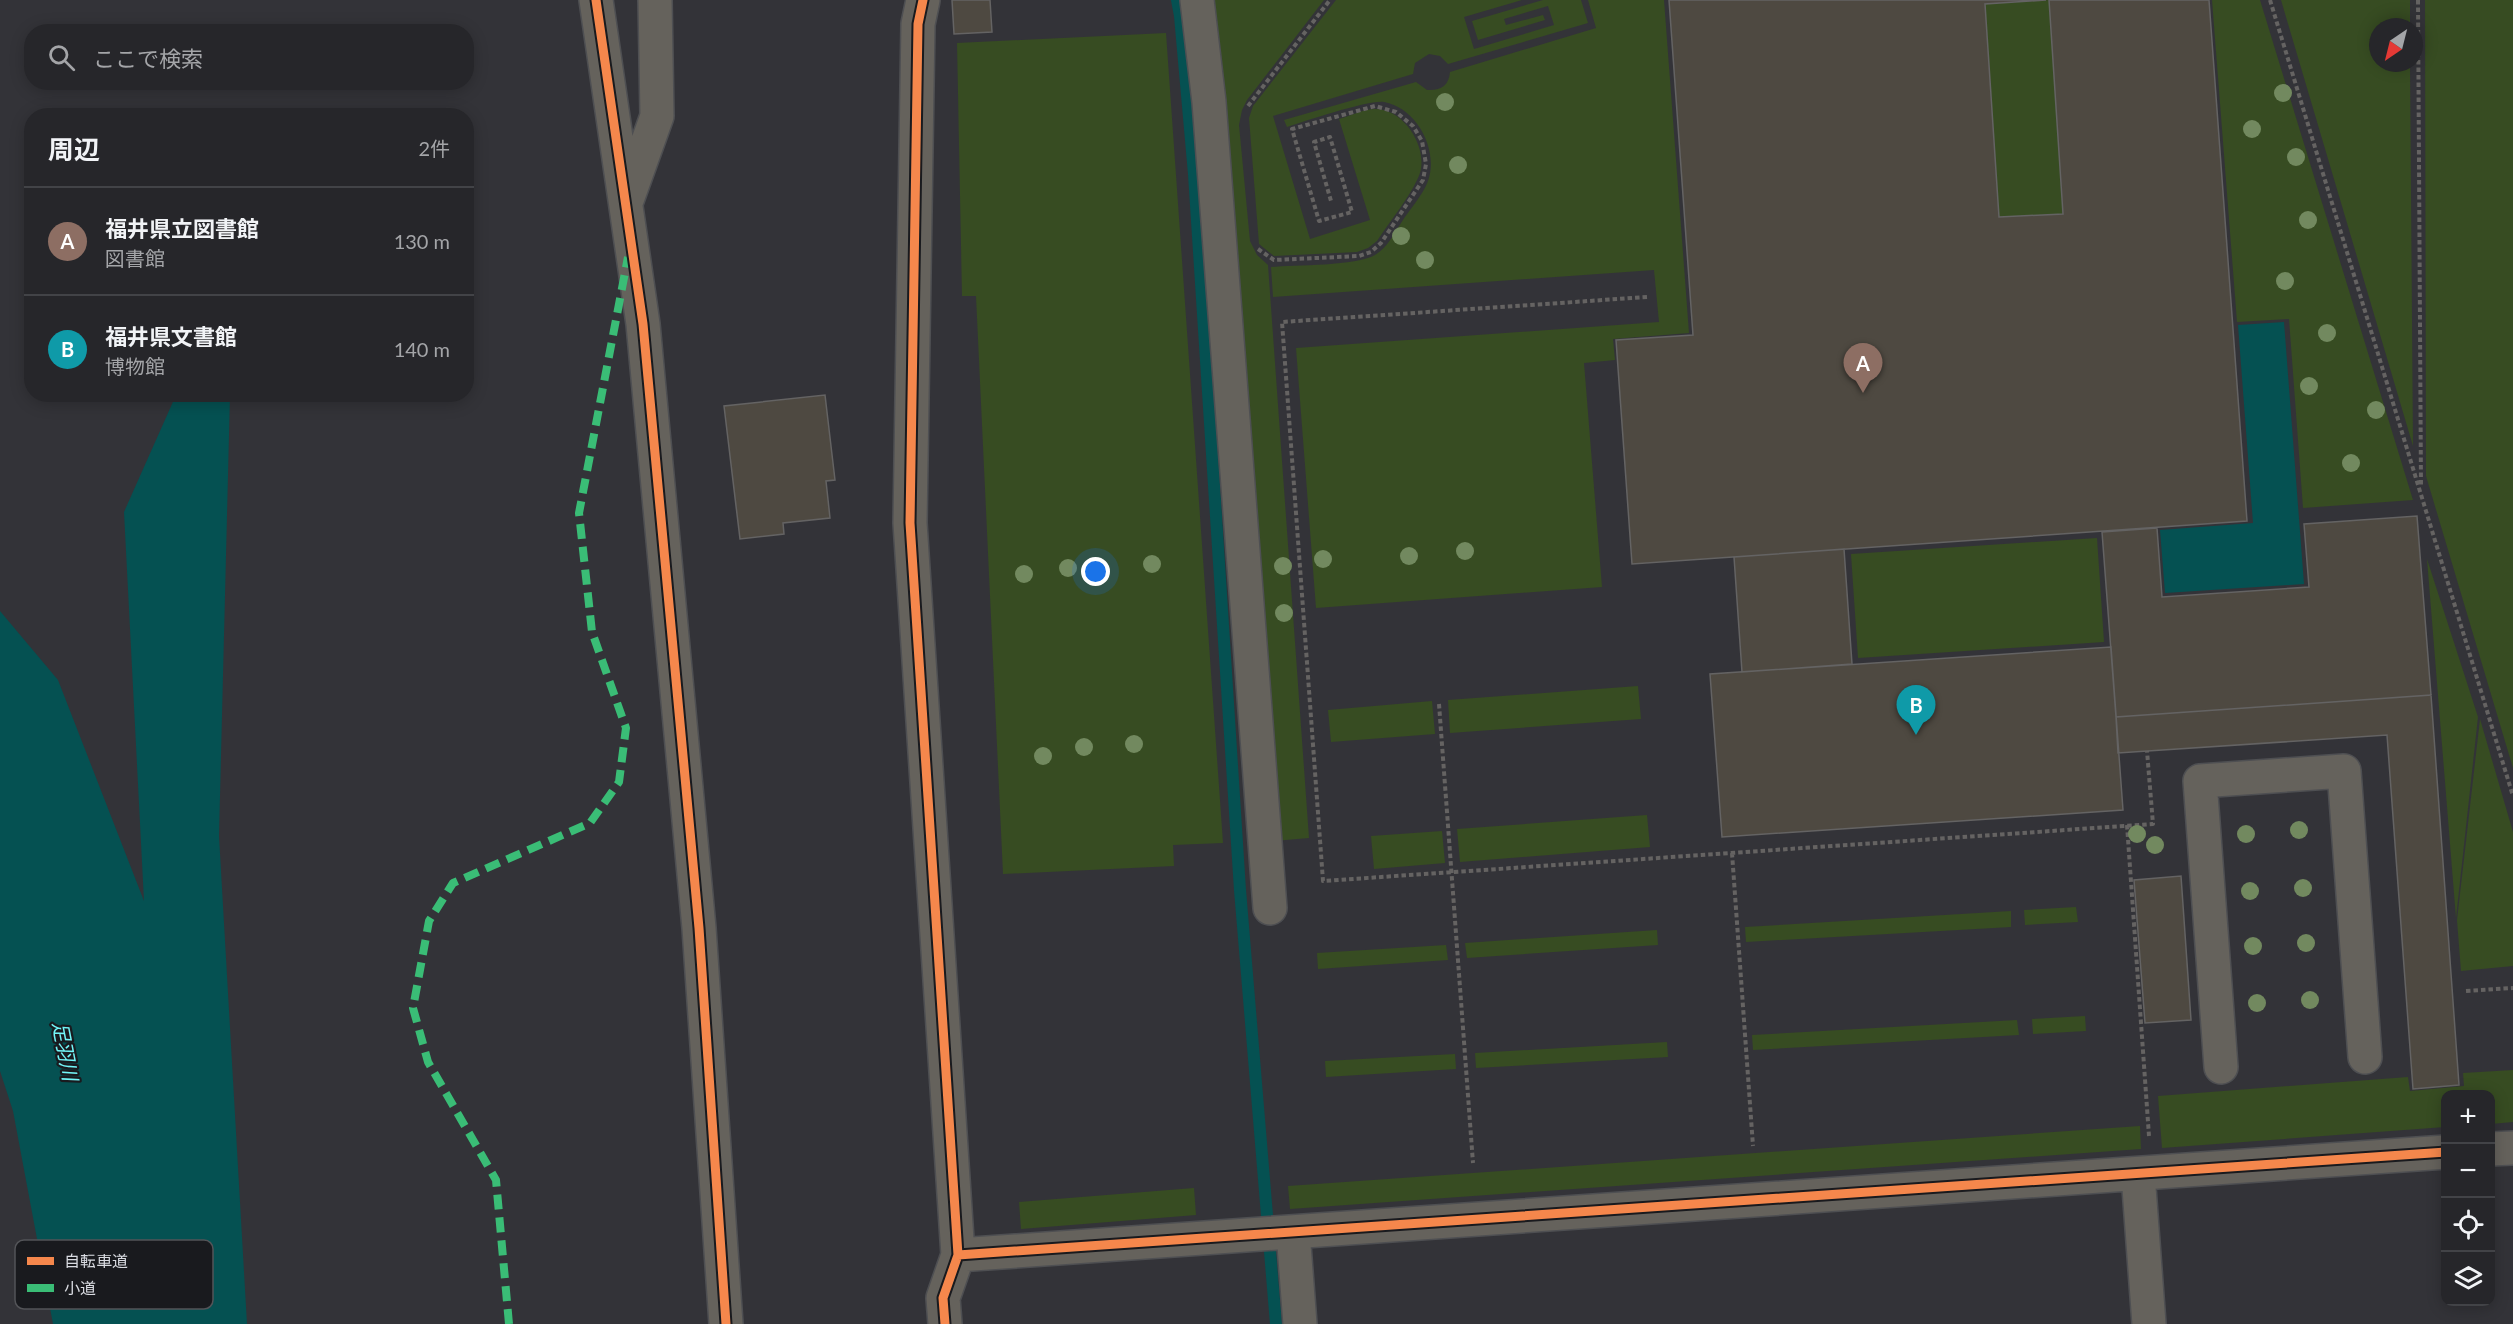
<!DOCTYPE html>
<html lang="ja">
<meta charset="utf-8">
<style>
:root{--surface:#26262a;--page:#323236;--text:#f1f3f6;--muted:#a4a5a8;--line:#424347;--accent:#b45309}
body{margin:0;font-family:Lato,"Noto Sans JP",sans-serif;background:var(--page);color:var(--text)}
.controls{position:absolute;right:18px;bottom:18px;display:grid;overflow:hidden;border-radius:12px;box-shadow:0 3px 15px #0003}
.controls button{width:54px;height:54px;display:grid;place-items:center;padding:0;border:0;border-bottom:2px solid var(--line);background:var(--surface);color:var(--text);font:30px sans-serif}
.compass{position:absolute;left:2369px;top:18px;width:54px;height:54px;border-radius:50%;background:var(--surface);box-shadow:0 3px 15px #0003;rotate:215deg}
.you{position:absolute;left:1096px;top:572px;width:21px;height:21px;margin:-15px;border:4px solid #fff;border-radius:50%;background:#1a73e8;box-shadow:0 0 0 9px #1a73e833}
.badge{display:grid;place-items:center;width:39px;height:39px;border-radius:50%;background:var(--accent);color:#fff;font-size:20px;font-weight:700}
.pin{position:absolute;translate:-50% -50px;filter:drop-shadow(0 2px 3px #0008)}
.pin::after{content:'';position:absolute;top:32px;width:21px;height:18px;background:inherit;clip-path:polygon(0 0,100% 0,50% 100%)}
.list{margin:0;padding:0;list-style:none}
h2{display:flex;justify-content:space-between;align-items:center;height:78px;margin:0;padding:0 24px;font-size:26px}
h2 small{font-size:20px;font-weight:400;color:var(--muted)}
.list li{display:grid;grid-template-columns:39px 1fr auto;gap:18px;align-items:center;box-sizing:border-box;height:108px;padding:0 24px;border-top:2px solid var(--line)}
.list b{display:block;font-size:22px;white-space:nowrap}
.list p{margin:0;font-size:20px;white-space:nowrap;color:var(--muted)}
.list em{font-size:20px;font-style:normal;color:var(--muted)}
.icon{flex:none;width:33px;height:33px;fill:none;stroke:currentColor;stroke-width:2;stroke-linecap:round;stroke-linejoin:round}
.map{position:relative;flex:none;width:2513px;height:1324px;overflow:hidden}
.search{position:absolute;background:var(--surface);box-shadow:0 3px 15px #0003;left:24px;top:24px;width:450px;height:66px;display:flex;align-items:center;gap:15px;box-sizing:border-box;padding:0 21px;border-radius:24px;color:var(--muted);font-size:22px}
.panel{position:absolute;background:var(--surface);box-shadow:0 3px 15px #0003;left:24px;top:108px;width:450px;height:294px;border-radius:24px}
.map>svg:first-child{display:block}
</style>
<div class="map">
<svg width="2513" height="1324" viewBox="0 0 2513 1324">
<rect width="100%" height="100%" fill="#333338"/>
<path fill="#374c22" d="M 1212,0 L 1324,0 L 1247,100 L 1242,110 L 1239,125 L 1250,241 L 1257,255 L 1268,265 L 1309,838 L 1274,841 L 1215,15 Z
M 1336,0 L 1522,0 L 1464,17 L 1474,49 L 1554,25 L 1548,6 L 1504,19 L 1506,25 L 1543,15 L 1545,20 L 1478,40 L 1472,21 L 1543,0 L 1581,0 L 1588,23 L 1448,64 L 1440,56 L 1429,54 L 1415,63 L 1413,74 L 1273,116 L 1310,239 L 1370,220 L 1339,119 C 1350,116 1364,109 1375,109 C 1406,109 1431,152 1418,178 C 1408,200 1390,221 1377,241 L 1368,248 L 1357,252 L 1274,256 L 1259,244 L 1249,118 L 1253,106 Z
M 1588,0 L 1664,0 L 1689,333 L 1613,339 L 1615,360 L 1584,363 L 1602,587 L 1316,608 L 1296,348 L 1659,322 L 1654,270 L 1273,297 L 1271,267 C 1296,265 1356,266 1375,255 C 1387,248 1394,234 1401,223 C 1409,210 1423,195 1428,181 C 1439,150 1417,108 1384,102 C 1368,100 1306,121 1287,127 L 1284,120 L 1416,82 L 1427,90 C 1440,91 1449,86 1450,72 L 1596,28 Z
M 2049,0 L 2063,214 L 1999,217 L 1985,4 Z
M 2212,0 L 2260,0 L 2413,500 L 2303,508 L 2289,319 L 2237,322 Z
M 2281,0 L 2410,0 L 2410,27 L 2378,27 L 2378,63 L 2410,63 L 2413,446 Z
M 2425,0 L 2513,0 L 2513,768 L 2426,476 Z
M 1166,33 L 1223,843 L 1173,845 L 1174,866 L 1003,874 L 976,296 L 962,296 L 957,43 Z
M 2097,538 L 2104,642 L 1858,658 L 1851,554 Z
M 2427,559 L 2478,717 L 2456,918 Z
M 1638,686 L 1641,719 L 1450,733 L 1448,700 Z
M 1432,701 L 1435,734 L 1331,742 L 1328,710 Z
M 2480,719 L 2513,832 L 2513,966 L 2461,971 L 2457,920 Z
M 1647,815 L 1650,847 L 1460,862 L 1457,829 Z
M 1442,831 L 1445,863 L 1374,869 L 1371,836 Z
M 2076,907 L 2078,922 L 2025,925 L 2024,910 Z
M 2011,911 L 2011,927 L 1746,942 L 1745,927 Z
M 1657,930 L 1658,945 L 1467,958 L 1465,943 Z
M 1446,945 L 1448,960 L 1318,969 L 1317,953 Z
M 2085,1016 L 2086,1031 L 2033,1034 L 2032,1019 Z
M 2017,1020 L 2019,1035 L 1753,1050 L 1752,1035 Z
M 1667,1042 L 1668,1057 L 1476,1068 L 1475,1053 Z
M 1455,1054 L 1456,1069 L 1326,1077 L 1325,1061 Z
M 2513,1070 L 2513,1122 L 2491,1124 L 2490,1094 L 2446,1094 L 2445,1127 L 2162,1148 L 2158,1096 L 2408,1077 L 2410,1091 L 2464,1086 L 2463,1073 Z
M 2140,1126 L 2141,1149 L 1290,1209 L 1288,1186 Z
M 1194,1188 L 1196,1215 L 1021,1229 L 1019,1202 Z"/>
<path fill="#055152" d="M 2284,322 L 2304,584 L 2165,593 L 2160,530 L 2253,523 L 2238,325 Z
M 176,395 L 230,395 L 219,836 L 247,1324 L 53,1324 L 13,1111 L 0,1071 L 0,611 L 58,680 L 144,901 L 124,512 Z"/>
<g fill="none" stroke-linecap="round" stroke-linejoin="round">
<path stroke="#055152" stroke-width="12" d="M 1177,0 L 1180,16 L 1194,174 L 1240,890 L 1276,1324"/>
</g>
<path fill="#4e4941" stroke="#646363" stroke-width="1.5" d="M 952,0 L 990,0 L 992,32 L 954,34 Z
M 1669,0 L 2046,0 L 1985,4 L 1999,217 L 2063,214 L 2049,0 L 2209,0 L 2247,521 L 1632,564 L 1616,340 L 1693,335 Z
M 825,395 L 835,480 L 826,481 L 830,518 L 783,523 L 784,534 L 740,539 L 724,406 Z
M 2417,516 L 2431,695 L 2116,717 L 2102,532 L 2157,528 L 2162,597 L 2309,587 L 2304,524 Z
M 1844,549 L 1852,664 L 1742,672 L 1734,557 Z
M 2111,647 L 2123,810 L 1722,837 L 1710,674 Z
M 2431,695 L 2459,1085 L 2413,1089 L 2387,735 L 2118,753 L 2116,717 Z
M 2181,876 L 2191,1020 L 2145,1023 L 2134,880 Z"/>
<g fill="none" stroke-linecap="round" stroke-linejoin="round">
<g stroke="#4e4f52" stroke-width="36">
<path id="minor" d="M 596,0 L 643,324 L 699,928 L 726,1324
M 923,0 L 918,24 L 910,523 L 958,1255 L 943,1298 L 945,1324
M 1197,0 L 1209,102 L 1270,908
M 627,200 L 657,116 L 655,0
M 2221,1067 L 2200,781 L 2344,771 L 2365,1057
M 2490,1149 L 2513,1148
M 2138,1174 L 2149,1324
M 1293,1232 L 1300,1324
M 958,1255 L 2446,1152"/>
</g>
<path stroke="#656362" stroke-width="4" stroke-dasharray="4.5 3" stroke-linecap="butt" d="M 2270,0 L 2513,796
M 2418,0 L 2421,487
M 1248,106 L 1330,0
M 1258,249 L 1274,260 L 1359,256 L 1371,252 L 1381,243 L 1423,180 L 1426,164 L 1422,141 L 1413,126 L 1396,112 L 1375,106 L 1292,129 L 1319,221 L 1352,212 L 1330,137 L 1314,142 L 1331,201
M 1647,297 L 1282,322 L 1323,881 L 2153,824 L 2147,751
M 1439,704 L 1473,1163
M 2127,825 L 2149,1136
M 1732,853 L 1753,1146
M 2466,991 L 2513,988"/>
<use href="#minor" stroke="#65625c" stroke-width="33"/>
<path stroke="#3abd76" stroke-width="8" stroke-dasharray="15 8" stroke-linecap="butt" d="M 509,1324 L 496,1180 L 428,1062 L 413,1008 L 429,921 L 453,883 L 590,823 L 619,782 L 626,728 L 592,632 L 579,513 L 628,257"/>
<g stroke="#191a1e" stroke-width="13">
<path id="cycleway" d="M 596,0 L 643,324 L 699,928 L 726,1324
M 923,0 L 918,24 L 910,523 L 958,1255 L 943,1298 L 945,1324
M 958,1255 L 2446,1152"/>
</g>
<use href="#cycleway" stroke="#f5874c" stroke-width="9"/>
</g>
<g fill="#72895f">
<circle cx="2283" cy="93" r="9"/>
<circle cx="1445" cy="102" r="9"/>
<circle cx="2252" cy="129" r="9"/>
<circle cx="2296" cy="157" r="9"/>
<circle cx="1458" cy="165" r="9"/>
<circle cx="2308" cy="220" r="9"/>
<circle cx="1401" cy="236" r="9"/>
<circle cx="1425" cy="260" r="9"/>
<circle cx="2285" cy="281" r="9"/>
<circle cx="2327" cy="333" r="9"/>
<circle cx="2309" cy="386" r="9"/>
<circle cx="2376" cy="410" r="9"/>
<circle cx="2351" cy="463" r="9"/>
<circle cx="1465" cy="551" r="9"/>
<circle cx="1409" cy="556" r="9"/>
<circle cx="1323" cy="559" r="9"/>
<circle cx="1152" cy="564" r="9"/>
<circle cx="1283" cy="566" r="9"/>
<circle cx="1068" cy="568" r="9"/>
<circle cx="1024" cy="574" r="9"/>
<circle cx="1284" cy="613" r="9"/>
<circle cx="1134" cy="744" r="9"/>
<circle cx="1084" cy="747" r="9"/>
<circle cx="1043" cy="756" r="9"/>
<circle cx="2299" cy="830" r="9"/>
<circle cx="2137" cy="834" r="9"/>
<circle cx="2246" cy="834" r="9"/>
<circle cx="2155" cy="845" r="9"/>
<circle cx="2303" cy="888" r="9"/>
<circle cx="2250" cy="891" r="9"/>
<circle cx="2306" cy="943" r="9"/>
<circle cx="2253" cy="946" r="9"/>
<circle cx="2310" cy="1000" r="9"/>
<circle cx="2257" cy="1003" r="9"/>
</g>
<g text-anchor="middle" stroke-width="4.5" stroke-linejoin="round" paint-order="stroke">
<g font-size="20" font-style="italic" fill="#72f6f8" stroke="#191a1e">
<text transform="translate(65 1051) rotate(79)" y="7">足羽川</text>
</g>
</g>
<rect x="15" y="1240" width="198" height="69" rx="9" fill="#191a1e" stroke="#535458" stroke-width="1.5"/>
<rect x="27" y="1257" width="27" height="8" fill="#f5874c"/>
<rect x="27" y="1284" width="27" height="8" fill="#3abd76"/>
<g font-size="16" fill="#d9dbe1">
<text x="64" y="1267">自転車道</text>
<text x="64" y="1294">小道</text>
</g>
</svg>
<div class="controls">
<button>+</button>
<button>−</button>
<button><svg class="icon" aria-label="locate" viewBox="0 0 24 24"><circle cx="12" cy="12" r="6"/><path d="M12 2v4M12 18v4M2 12h4M18 12h4"/></svg></button>
<button><svg class="icon" aria-label="layers" viewBox="0 0 24 24"><path d="M12 4l9 5-9 5-9-5zM3 14l9 5 9-5"/></svg></button>
</div>
<svg class="compass" viewBox="-18 -18 36 36"><path d="M0-13l5 13h-10z" fill="#e53935"/><path d="M0 13l5-13h-10z" fill="#a4a5a8"/></svg>
<div class="you"></div>
<div class="pin badge" style="left:1863px;top:393px;background:#8d6e63">A</div>
<div class="pin badge" style="left:1916px;top:735px;background:#0f9aa8">B</div>
<div class="search"><svg class="icon" aria-label="search" viewBox="0 0 24 24"><circle cx="10" cy="10" r="6"/><path d="M15 15l6 6"/></svg>ここで検索</div>
<section class="panel">
<h2>周辺<small>2件</small></h2>
<ul class="list">
<li><span class="badge" style="background:#8d6e63">A</span><div><b>福井県立図書館</b><p>図書館</p></div><em>130 m</em></li>
<li><span class="badge" style="background:#0f9aa8">B</span><div><b>福井県文書館</b><p>博物館</p></div><em>140 m</em></li>
</ul>
</section>
</div>
